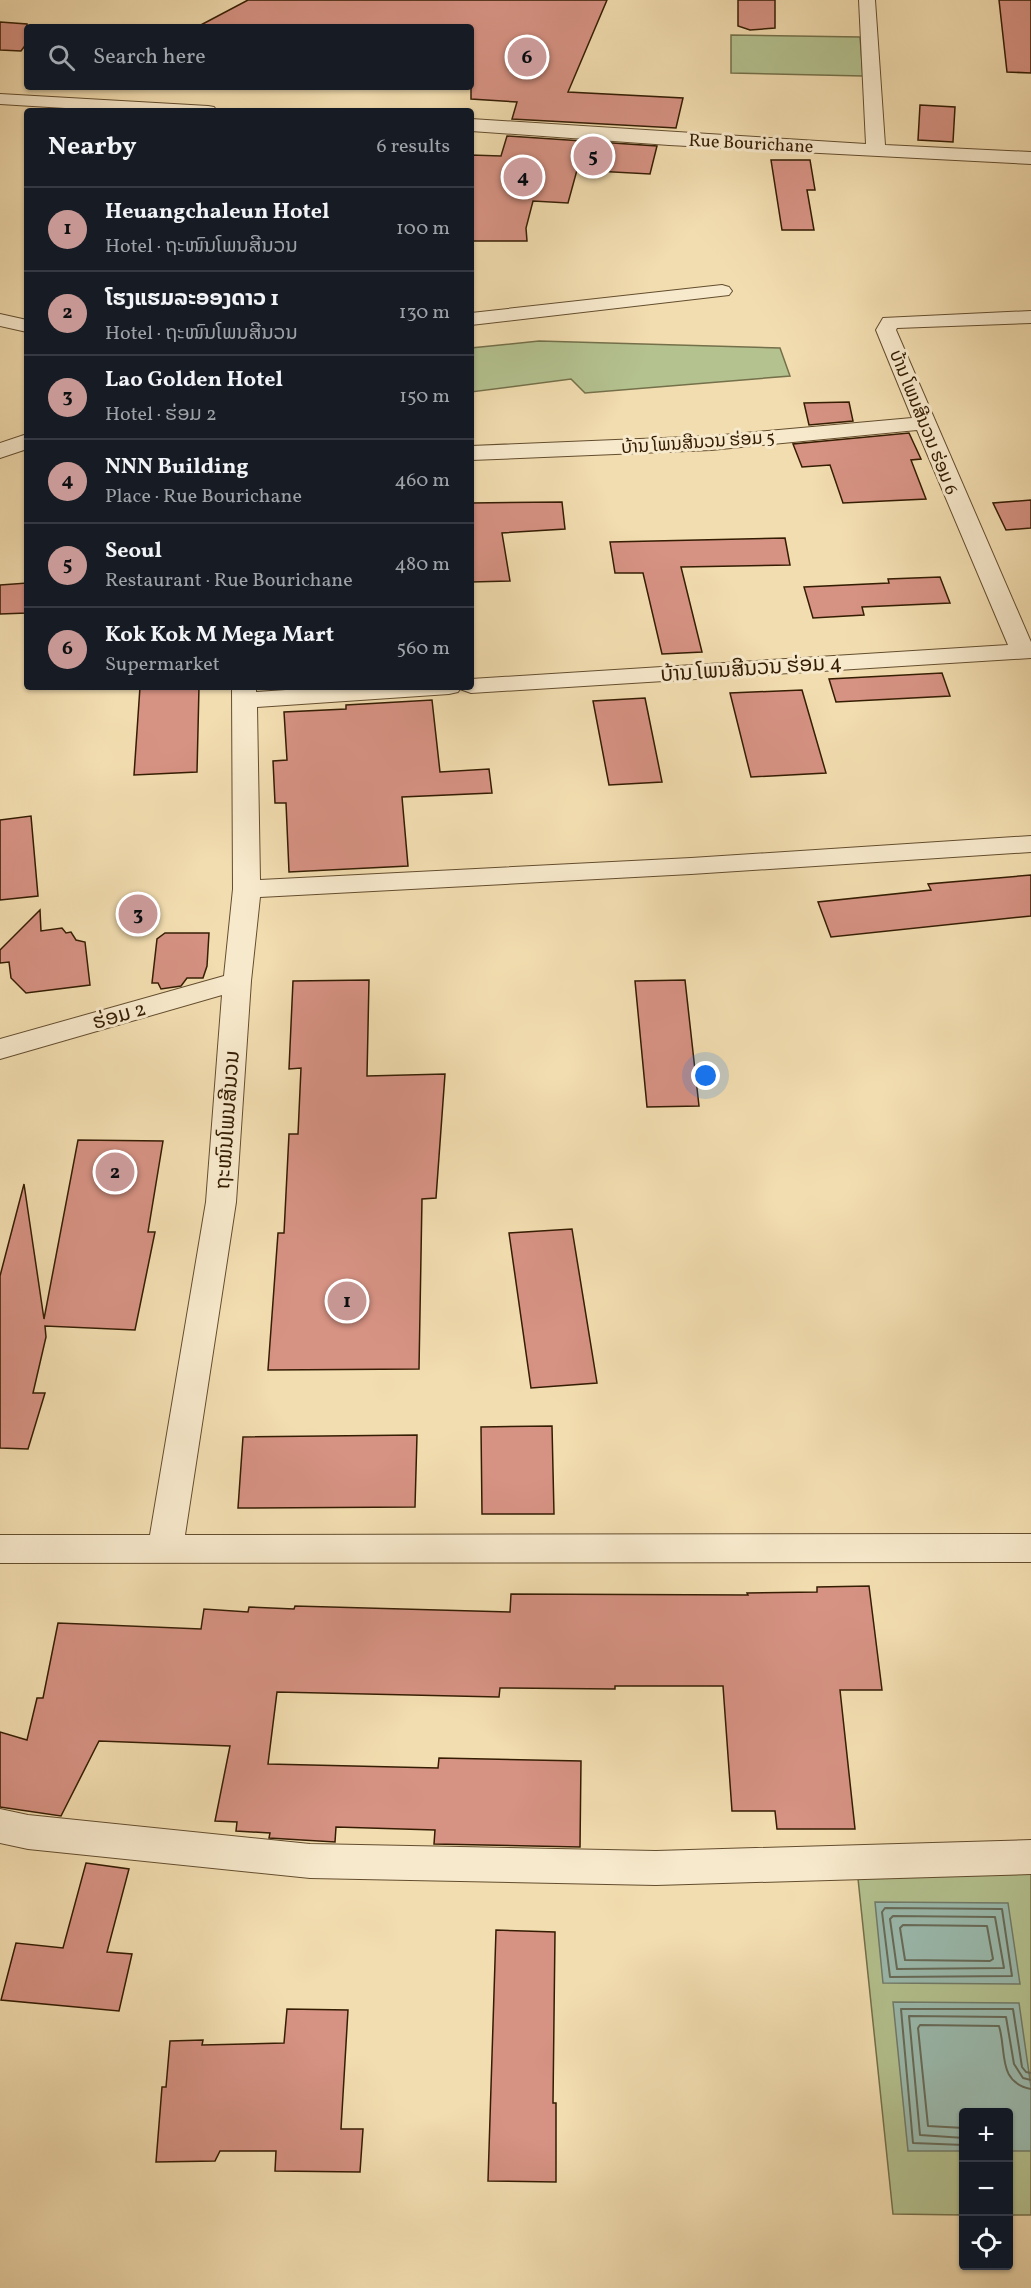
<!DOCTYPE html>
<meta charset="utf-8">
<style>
:root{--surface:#171b24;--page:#242831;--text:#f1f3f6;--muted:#9ea1a6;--line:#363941;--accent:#c59692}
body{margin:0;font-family:Vollkorn,"Noto Sans Lao",serif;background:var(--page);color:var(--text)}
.controls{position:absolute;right:18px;bottom:18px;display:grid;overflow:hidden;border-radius:6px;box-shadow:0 2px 4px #0004}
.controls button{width:54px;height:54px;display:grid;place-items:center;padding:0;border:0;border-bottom:2px solid var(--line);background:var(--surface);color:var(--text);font:30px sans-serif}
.you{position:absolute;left:706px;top:1076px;width:21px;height:21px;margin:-15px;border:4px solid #fff;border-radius:50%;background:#1a73e8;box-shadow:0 0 0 9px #1a73e833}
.badge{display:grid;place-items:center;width:39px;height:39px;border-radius:50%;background:var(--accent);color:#111;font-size:20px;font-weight:700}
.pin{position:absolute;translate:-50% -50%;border:3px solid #fff;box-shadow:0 2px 6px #0006}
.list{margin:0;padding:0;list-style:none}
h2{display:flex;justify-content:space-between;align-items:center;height:78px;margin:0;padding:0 24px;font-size:26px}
h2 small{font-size:20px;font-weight:400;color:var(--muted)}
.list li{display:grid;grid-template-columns:39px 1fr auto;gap:18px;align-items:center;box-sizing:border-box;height:84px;padding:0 24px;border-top:2px solid var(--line)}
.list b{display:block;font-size:22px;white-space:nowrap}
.list p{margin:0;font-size:20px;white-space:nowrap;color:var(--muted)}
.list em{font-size:20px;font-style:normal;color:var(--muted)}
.icon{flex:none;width:33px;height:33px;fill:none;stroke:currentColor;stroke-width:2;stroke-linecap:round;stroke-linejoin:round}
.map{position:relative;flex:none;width:1031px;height:2288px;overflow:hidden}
.search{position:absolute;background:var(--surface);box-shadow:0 2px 4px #0004;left:24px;top:24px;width:450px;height:66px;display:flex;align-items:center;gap:15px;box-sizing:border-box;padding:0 21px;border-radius:6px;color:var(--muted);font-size:22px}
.panel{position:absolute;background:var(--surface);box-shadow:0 2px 4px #0004;left:24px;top:108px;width:450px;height:582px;border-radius:6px}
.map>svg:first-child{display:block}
</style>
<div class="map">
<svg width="1031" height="2288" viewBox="0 0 1031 2288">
<rect width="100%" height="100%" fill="#f2ddb0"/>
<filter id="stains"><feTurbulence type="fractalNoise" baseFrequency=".00333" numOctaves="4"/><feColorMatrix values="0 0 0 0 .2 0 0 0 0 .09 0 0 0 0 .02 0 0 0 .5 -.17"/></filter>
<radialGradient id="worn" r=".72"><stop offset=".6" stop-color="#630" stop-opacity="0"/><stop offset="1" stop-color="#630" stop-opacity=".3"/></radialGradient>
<path fill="#b4c290" stroke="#74704a" stroke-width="1.5" d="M 731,35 L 860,37 L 863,76 L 731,73 Z
M 539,341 L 780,348 L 790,376 L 585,393 L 571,379 L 471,392 L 471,348 Z
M 1031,1863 L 1031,2215 L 1009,2215 L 1008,2112 L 964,2112 L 963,2215 L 893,2214 L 857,1869 Z"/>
<path fill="#9bbbaf" stroke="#727c6a" stroke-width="1.5" d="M 875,1902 L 1008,1903 L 1020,1984 L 883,1983 Z
M 893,2002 L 1019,2003 L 1031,2087 L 1031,2151 L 1009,2151 L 1008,2112 L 964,2112 L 963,2151 L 908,2151 Z"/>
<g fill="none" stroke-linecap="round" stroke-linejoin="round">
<path stroke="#686c59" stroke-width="2" d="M 885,1908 L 1002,1909 L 1012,1976 L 890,1977 L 882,1912 Z
M 893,1916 L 995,1917 L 1004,1968 L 897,1969 L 890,1919 Z
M 903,1925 L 987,1926 L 993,1959 L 990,1961 L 905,1960 L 900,1928 Z
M 964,2128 L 928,2126 L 918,2028 L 920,2025 L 999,2026 C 1007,2052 997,2082 1031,2089
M 964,2138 L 920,2135 L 909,2016 L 1006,2017 L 1014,2064 L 1023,2078 L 1031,2080
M 964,2145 L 913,2143 L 901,2009 L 1013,2009 L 1022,2067 L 1026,2072 L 1031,2073"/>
</g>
<path fill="#d69283" stroke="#351d03" stroke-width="1.5" d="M 248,0 L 607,0 L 568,92 L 683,98 L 676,128 L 512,119 L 517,102 L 471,99 L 471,27 L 197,27 Z
M 738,0 L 775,0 L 775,28 L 750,30 L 738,26 Z
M 999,0 L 1031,0 L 1031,73 L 1007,72 Z
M 0,22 L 27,24 L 27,43 L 21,51 L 0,50 Z
M 920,105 L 955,107 L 953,142 L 918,140 Z
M 507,136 L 657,146 L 650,174 L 577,170 L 568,203 L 533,201 L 526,228 L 527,241 L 471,241 L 471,155 L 501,156 Z
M 771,160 L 810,160 L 815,190 L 807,190 L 814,230 L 782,230 Z
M 849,402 L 853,421 L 809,425 L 804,403 Z
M 909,433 L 921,459 L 911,460 L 926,499 L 843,503 L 830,465 L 802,467 L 793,444 Z
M 1031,500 L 1031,528 L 1006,530 L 993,503 Z
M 562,502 L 565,529 L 502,533 L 510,581 L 471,582 L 471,503 Z
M 785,538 L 790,565 L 681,567 L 702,652 L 662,654 L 643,573 L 615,573 L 610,542 Z
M 940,577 L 950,603 L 862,607 L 864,615 L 813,618 L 804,587 L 889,583 L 888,579 Z
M 27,583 L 27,613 L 0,614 L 0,585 Z
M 942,673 L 950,696 L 836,702 L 829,679 Z
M 140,687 L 199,687 L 197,772 L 134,775 Z
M 802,690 L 826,773 L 751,777 L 730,693 Z
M 645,698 L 662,782 L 609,785 L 593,701 Z
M 432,700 L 440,772 L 489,769 L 492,793 L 402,797 L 408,866 L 289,872 L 286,803 L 275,803 L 273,761 L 287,760 L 284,712 L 346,709 L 346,705 Z
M 31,816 L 38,896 L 0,900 L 0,820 Z
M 1031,875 L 1031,916 L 831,937 L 818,902 L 931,890 L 928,884 Z
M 40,910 L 41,931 L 62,928 L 66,933 L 71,932 L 76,940 L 85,942 L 90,985 L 26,993 L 11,978 L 9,962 L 0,963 L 0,950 Z
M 165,933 L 209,933 L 207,966 L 203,978 L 187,978 L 181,986 L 161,989 L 158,983 L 152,983 L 157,939 Z
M 369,980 L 367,1076 L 445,1074 L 436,1198 L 422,1199 L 419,1369 L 268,1370 L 278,1233 L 284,1233 L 289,1134 L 298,1134 L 301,1068 L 289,1069 L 293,981 Z
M 685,980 L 699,1106 L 647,1107 L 635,981 Z
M 78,1140 L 163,1141 L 148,1232 L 155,1232 L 135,1330 L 45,1326 L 46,1337 L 33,1393 L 45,1393 L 28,1449 L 0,1448 L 0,1276 L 24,1184 L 44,1319 Z
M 572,1229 L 597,1383 L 531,1388 L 509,1233 Z
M 552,1426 L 554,1514 L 482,1514 L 481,1427 Z
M 417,1435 L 415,1507 L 238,1508 L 243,1437 Z
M 869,1586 L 882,1690 L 840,1690 L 855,1829 L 777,1829 L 775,1811 L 732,1811 L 723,1686 L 615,1686 L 615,1689 L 500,1688 L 499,1697 L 277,1692 L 268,1764 L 438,1768 L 439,1758 L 581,1761 L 580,1847 L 434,1844 L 435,1830 L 336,1827 L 335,1842 L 269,1838 L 270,1833 L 236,1831 L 237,1822 L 215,1821 L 230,1746 L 99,1741 L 61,1816 L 0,1807 L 0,1732 L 27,1740 L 37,1698 L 43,1698 L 58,1623 L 201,1629 L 204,1609 L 248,1612 L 249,1607 L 294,1609 L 295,1606 L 510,1612 L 511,1594 L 748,1595 L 747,1593 L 817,1592 L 817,1587 Z
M 86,1863 L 129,1869 L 107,1952 L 132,1954 L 119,2011 L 1,2000 L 16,1943 L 63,1948 Z
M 496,1930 L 555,1932 L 553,2103 L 556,2103 L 556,2182 L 488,2181 Z
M 287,2009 L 348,2010 L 341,2129 L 363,2129 L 360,2172 L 275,2171 L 276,2151 L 220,2151 L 215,2161 L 156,2162 L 162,2087 L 166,2087 L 170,2041 L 203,2040 L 202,2045 L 284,2043 Z"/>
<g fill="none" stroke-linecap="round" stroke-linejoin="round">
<g stroke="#644d2e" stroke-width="2">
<path id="minor" d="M 859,0 L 875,0 L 885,145 L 1031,152 L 1031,164 L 669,145 L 471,131 L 471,119 L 866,144 Z
M 0,94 L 208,106 L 214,107 L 217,111 L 114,111 L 0,104 Z
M 722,285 L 729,287 L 732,291 L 729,295 L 471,325 L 471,313 Z
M 1031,311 L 1031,323 L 897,328 L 896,330 L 1031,642 L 1031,658 L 471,693 L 460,689 L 458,692 L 449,694 L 257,707 L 260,880 L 691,858 L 1031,836 L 1031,852 L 691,874 L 260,897 L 251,981 L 236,1202 L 185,1535 L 1031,1534 L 1031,1562 L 0,1563 L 0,1535 L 150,1535 L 206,1202 L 222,995 L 0,1059 L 0,1039 L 224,976 L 233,889 L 232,687 L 256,687 L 256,692 L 331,687 L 471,687 L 471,679 L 1008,645 L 917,430 L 711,450 L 471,460 L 471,446 L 711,436 L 912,418 L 876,330 L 883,318 Z
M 0,314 L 27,320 L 27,332 L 0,326 Z
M 27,434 L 27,449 L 0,458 L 0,443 Z
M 0,1809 L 28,1815 L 310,1844 L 656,1851 L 1031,1840 L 1031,1874 L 656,1885 L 310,1878 L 28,1849 L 0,1843 Z"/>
</g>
<use href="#minor" fill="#f7e9cc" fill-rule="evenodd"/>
</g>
<g text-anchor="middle" stroke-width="6" stroke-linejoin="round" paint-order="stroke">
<g font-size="18" fill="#351d03" stroke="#f7e9cc">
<text transform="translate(751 143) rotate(3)" y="6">Rue Bourichane</text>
<text transform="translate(924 422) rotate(68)" y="6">ບ້ານ ໂພນສີນວນ ຮ່ອມ 6</text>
<text transform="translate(698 442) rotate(-4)" y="6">ບ້ານ ໂພນສີນວນ ຮ່ອມ 5</text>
</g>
<g font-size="21" fill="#351d03" stroke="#f7e9cc">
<text transform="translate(751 668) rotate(-4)" y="7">ບ້ານ ໂພນສີນວນ ຮ່ອມ 4</text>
<text transform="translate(119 1015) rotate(-16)" y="7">ຮ່ອມ 2</text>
<text transform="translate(227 1120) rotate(-86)" y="7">ຖະໜົນໂພນສີນວນ</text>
</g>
</g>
<rect width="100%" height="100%" filter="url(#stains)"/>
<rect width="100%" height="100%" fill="url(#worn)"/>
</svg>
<div class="controls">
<button>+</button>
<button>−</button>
<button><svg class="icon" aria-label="locate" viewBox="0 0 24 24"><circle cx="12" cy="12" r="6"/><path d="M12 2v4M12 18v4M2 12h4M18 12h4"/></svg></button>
</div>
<div class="you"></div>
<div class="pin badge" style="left:347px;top:1301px">1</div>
<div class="pin badge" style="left:115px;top:1172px">2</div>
<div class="pin badge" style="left:138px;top:914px">3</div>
<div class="pin badge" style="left:523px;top:177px">4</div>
<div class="pin badge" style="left:593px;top:156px">5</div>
<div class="pin badge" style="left:527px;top:57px">6</div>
<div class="search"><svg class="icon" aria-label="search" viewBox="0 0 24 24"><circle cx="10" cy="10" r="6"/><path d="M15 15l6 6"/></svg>Search here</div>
<section class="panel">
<h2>Nearby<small>6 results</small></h2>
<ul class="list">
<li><span class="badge">1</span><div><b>Heuangchaleun Hotel</b><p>Hotel · ຖະໜົນໂພນສີນວນ</p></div><em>100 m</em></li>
<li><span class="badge">2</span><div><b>ໂຮງແຮມລະອອງດາວ 1</b><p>Hotel · ຖະໜົນໂພນສີນວນ</p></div><em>130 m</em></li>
<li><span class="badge">3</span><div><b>Lao Golden Hotel</b><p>Hotel · ຮ່ອມ 2</p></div><em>150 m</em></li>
<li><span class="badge">4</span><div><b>NNN Building</b><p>Place · Rue Bourichane</p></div><em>460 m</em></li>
<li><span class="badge">5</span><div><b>Seoul</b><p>Restaurant · Rue Bourichane</p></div><em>480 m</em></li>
<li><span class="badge">6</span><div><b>Kok Kok M Mega Mart</b><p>Supermarket</p></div><em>560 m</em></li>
</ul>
</section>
</div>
